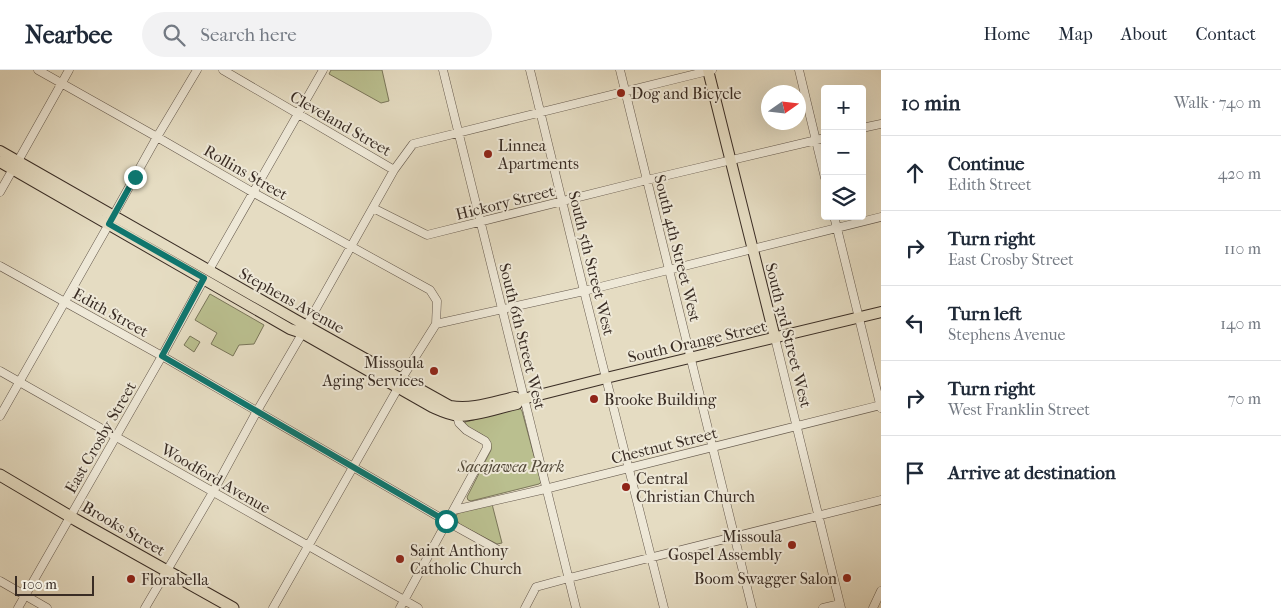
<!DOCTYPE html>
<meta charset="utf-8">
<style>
:root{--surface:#fff;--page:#f2f2f3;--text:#1f2937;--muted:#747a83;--line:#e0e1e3}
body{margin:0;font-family:"IM FELL French Canon",serif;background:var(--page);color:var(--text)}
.controls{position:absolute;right:15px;top:15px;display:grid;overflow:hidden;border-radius:5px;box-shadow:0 5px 20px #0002}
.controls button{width:45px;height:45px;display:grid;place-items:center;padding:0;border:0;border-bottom:1px solid var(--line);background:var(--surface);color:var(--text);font:25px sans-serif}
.compass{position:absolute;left:761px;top:15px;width:45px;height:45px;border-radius:50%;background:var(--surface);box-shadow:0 5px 20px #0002;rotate:76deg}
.scale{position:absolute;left:15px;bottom:12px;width:79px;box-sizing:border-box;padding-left:5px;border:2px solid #392c24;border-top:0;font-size:14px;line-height:18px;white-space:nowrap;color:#392c24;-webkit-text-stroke:4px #eee8d7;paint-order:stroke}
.stop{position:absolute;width:15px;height:15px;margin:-11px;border:4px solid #0f766e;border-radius:50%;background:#fff}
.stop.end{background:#0f766e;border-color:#fff;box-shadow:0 1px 5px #0008}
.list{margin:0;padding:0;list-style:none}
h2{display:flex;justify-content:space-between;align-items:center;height:65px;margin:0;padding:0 20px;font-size:21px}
h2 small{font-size:16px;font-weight:400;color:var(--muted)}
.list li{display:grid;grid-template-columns:32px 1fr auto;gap:15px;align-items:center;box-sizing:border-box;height:75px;padding:0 20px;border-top:1px solid var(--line)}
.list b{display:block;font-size:19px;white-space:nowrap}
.list p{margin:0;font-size:16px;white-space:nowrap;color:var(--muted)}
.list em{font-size:16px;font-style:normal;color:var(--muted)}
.icon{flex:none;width:28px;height:28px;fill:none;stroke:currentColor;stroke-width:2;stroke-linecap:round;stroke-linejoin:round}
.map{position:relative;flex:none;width:881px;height:538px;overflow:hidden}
header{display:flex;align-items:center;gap:30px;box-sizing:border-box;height:70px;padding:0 25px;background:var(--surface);border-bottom:1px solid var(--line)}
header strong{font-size:24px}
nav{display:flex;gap:28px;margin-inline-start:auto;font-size:18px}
.search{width:350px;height:45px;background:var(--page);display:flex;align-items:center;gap:12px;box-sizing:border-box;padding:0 18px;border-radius:28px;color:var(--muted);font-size:19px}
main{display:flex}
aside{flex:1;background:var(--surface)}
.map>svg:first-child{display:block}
</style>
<header>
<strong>Nearbee</strong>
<div class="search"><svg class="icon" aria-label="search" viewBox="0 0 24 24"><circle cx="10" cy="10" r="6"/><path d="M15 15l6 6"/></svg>Search here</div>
<nav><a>Home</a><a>Map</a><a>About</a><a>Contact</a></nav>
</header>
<main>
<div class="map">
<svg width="881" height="538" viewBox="0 0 881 538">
<rect width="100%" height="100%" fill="#e5dcc2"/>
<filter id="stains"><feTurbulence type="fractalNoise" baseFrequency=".004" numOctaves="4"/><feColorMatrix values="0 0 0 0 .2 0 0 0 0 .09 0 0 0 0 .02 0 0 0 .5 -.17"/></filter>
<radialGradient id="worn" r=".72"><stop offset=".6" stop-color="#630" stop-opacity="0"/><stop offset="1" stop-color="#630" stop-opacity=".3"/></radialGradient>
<path fill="#babf8f" stroke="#7a765a" d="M 331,0 L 382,0 L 389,31 L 381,33 L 329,4 Z
M 210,224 L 264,255 L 254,274 L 239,275 L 233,286 L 211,274 L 217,263 L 195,250 Z
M 190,266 L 200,272 L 194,282 L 184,275 Z
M 520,338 L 522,341 L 541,412 L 539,414 L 471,431 L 468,430 L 467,427 L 491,380 C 491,366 478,363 467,357 L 465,356 L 465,352 Z
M 492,434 L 502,473 L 497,474 L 459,454 L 456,447 L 457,444 L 460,442 Z"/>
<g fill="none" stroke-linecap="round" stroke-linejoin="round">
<g stroke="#64584c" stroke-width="9">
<path id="minor" d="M 38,0 L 157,67 L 254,123 L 430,220 L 437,231 L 436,254 L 402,308
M 223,0 L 394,100
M 443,0 L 576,538
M 530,0 L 584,221 L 664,538
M 620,0 L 752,538
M 799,0 L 825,108
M 862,58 L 881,54
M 18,91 L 69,0
M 0,122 L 13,99
M 373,138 L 427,165 L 647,110 L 825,68
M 113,146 L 157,67 L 197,0
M 834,146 L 881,338
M 0,196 L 162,286 L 446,451 L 500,481
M 209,200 L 323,0
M 436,254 L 584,221 L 881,147
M 775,268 L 841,538
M 0,301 L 418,538
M 0,346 L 109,154
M 454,440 L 541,420 L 881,335
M 0,511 L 47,538
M 18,538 L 162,286 L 204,209
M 145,538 L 213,422 L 257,341 L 299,269 L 394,100 L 413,74 L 712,0
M 273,538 L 398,318
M 400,538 L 487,378 L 487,374 L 485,371 L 466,360 L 459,353 L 457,346
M 525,538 L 536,517 L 569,508 L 881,430
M 823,538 L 840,534
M 873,538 L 881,521"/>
</g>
<g stroke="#392c24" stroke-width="12">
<path id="major" d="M 708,0 L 775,268
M 0,81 L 296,250 L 450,336 C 472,340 493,332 515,327 L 519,330
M 0,92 L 290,259 L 302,263 L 432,337 C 441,341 449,345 459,346 C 478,346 498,338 517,334 L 519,330
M 519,330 L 606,308 L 881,242"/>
</g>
<g stroke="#392c24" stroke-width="13">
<path id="highway" d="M 0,405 L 76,450 L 233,538"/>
</g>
<use href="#minor" stroke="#eee8d7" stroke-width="8"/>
<use href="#major" stroke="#e5dcc2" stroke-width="10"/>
<use href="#highway" stroke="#e5dcc2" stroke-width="11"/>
</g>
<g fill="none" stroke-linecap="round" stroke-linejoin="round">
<path stroke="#0f766e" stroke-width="6" d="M 135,107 L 109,154 L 204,208 L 162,286 L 446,451"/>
</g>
<g fill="#8f2418" stroke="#eee8d7" stroke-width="2">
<circle cx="621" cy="23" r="5"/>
<circle cx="488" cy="84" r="5"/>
<circle cx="434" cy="301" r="5"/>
<circle cx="594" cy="329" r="5"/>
<circle cx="626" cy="417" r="5"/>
<circle cx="792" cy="475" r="5"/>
<circle cx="400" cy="489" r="5"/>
<circle cx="847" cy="508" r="5"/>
<circle cx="131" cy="509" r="5"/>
</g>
<g text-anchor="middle" stroke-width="4" stroke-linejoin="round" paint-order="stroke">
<g font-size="16" fill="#392c24" stroke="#eee8d7" text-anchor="start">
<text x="631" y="29">Dog and Bicycle</text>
<text x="498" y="81">Linnea<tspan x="498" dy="18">Apartments</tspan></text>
<text x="424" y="298" text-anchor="end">Missoula<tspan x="424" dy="18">Aging Services</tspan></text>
<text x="604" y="335">Brooke Building</text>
<text x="636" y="414">Central<tspan x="636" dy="18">Christian Church</tspan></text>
<text x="782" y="472" text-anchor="end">Missoula<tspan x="782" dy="18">Gospel Assembly</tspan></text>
<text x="410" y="486">Saint Anthony<tspan x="410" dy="18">Catholic Church</tspan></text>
<text x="837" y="514" text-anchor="end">Boom Swagger Salon</text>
<text x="141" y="515">Florabella</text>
</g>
<g font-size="16" fill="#392c24" stroke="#eee8d7">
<text transform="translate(341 53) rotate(30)" y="6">Cleveland Street</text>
<text transform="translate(246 102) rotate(30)" y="6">Rollins Street</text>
<text transform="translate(505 132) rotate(-14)" y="6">Hickory Street</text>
<text transform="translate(678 178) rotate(76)" y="6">South 4th Street West</text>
<text transform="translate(592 193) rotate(76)" y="6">South 5th Street West</text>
<text transform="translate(292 230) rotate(29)" y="6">Stephens Avenue</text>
<text transform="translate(111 242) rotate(29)" y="6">Edith Street</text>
<text transform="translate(789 265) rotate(76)" y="6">South 3rd Street West</text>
<text transform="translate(523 266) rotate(76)" y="6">South 6th Street West</text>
<text transform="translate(697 271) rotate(-13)" y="6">South Orange Street</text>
<text transform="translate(100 367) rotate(-60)" y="6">East Crosby Street</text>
<text transform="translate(664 375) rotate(-14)" y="6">Chestnut Street</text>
<text transform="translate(216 408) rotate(30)" y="6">Woodford Avenue</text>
<text transform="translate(124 458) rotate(30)" y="6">Brooks Street</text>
</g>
<g font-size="16" font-style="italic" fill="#534939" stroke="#eee8d7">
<text x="511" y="402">Sacajawea Park</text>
</g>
</g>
<rect width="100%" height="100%" filter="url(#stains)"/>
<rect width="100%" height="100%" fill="url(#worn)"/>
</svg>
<div class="controls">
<button>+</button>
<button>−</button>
<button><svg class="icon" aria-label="layers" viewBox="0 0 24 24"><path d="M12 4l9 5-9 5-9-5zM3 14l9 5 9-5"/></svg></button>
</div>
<svg class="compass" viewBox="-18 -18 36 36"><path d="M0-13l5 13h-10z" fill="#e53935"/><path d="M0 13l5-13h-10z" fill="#747a83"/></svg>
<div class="scale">100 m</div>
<div class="stop" style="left:446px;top:451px"></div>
<div class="stop end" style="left:135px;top:107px"></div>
</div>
<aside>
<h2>10 min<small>Walk · 740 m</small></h2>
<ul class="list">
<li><svg class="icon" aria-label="ahead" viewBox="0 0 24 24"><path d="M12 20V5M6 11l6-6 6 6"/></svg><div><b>Continue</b><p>Edith Street</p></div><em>420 m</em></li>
<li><svg class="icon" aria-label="right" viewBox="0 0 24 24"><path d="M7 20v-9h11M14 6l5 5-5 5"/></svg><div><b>Turn right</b><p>East Crosby Street</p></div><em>110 m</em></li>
<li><svg class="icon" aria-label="left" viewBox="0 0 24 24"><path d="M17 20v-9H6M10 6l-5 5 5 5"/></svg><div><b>Turn left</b><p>Stephens Avenue</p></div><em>140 m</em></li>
<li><svg class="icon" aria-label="right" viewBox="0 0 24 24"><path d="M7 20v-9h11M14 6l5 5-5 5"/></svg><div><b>Turn right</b><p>West Franklin Street</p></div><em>70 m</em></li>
<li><svg class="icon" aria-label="arrive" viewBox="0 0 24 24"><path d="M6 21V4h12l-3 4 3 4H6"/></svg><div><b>Arrive at destination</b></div></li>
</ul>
</aside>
</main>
